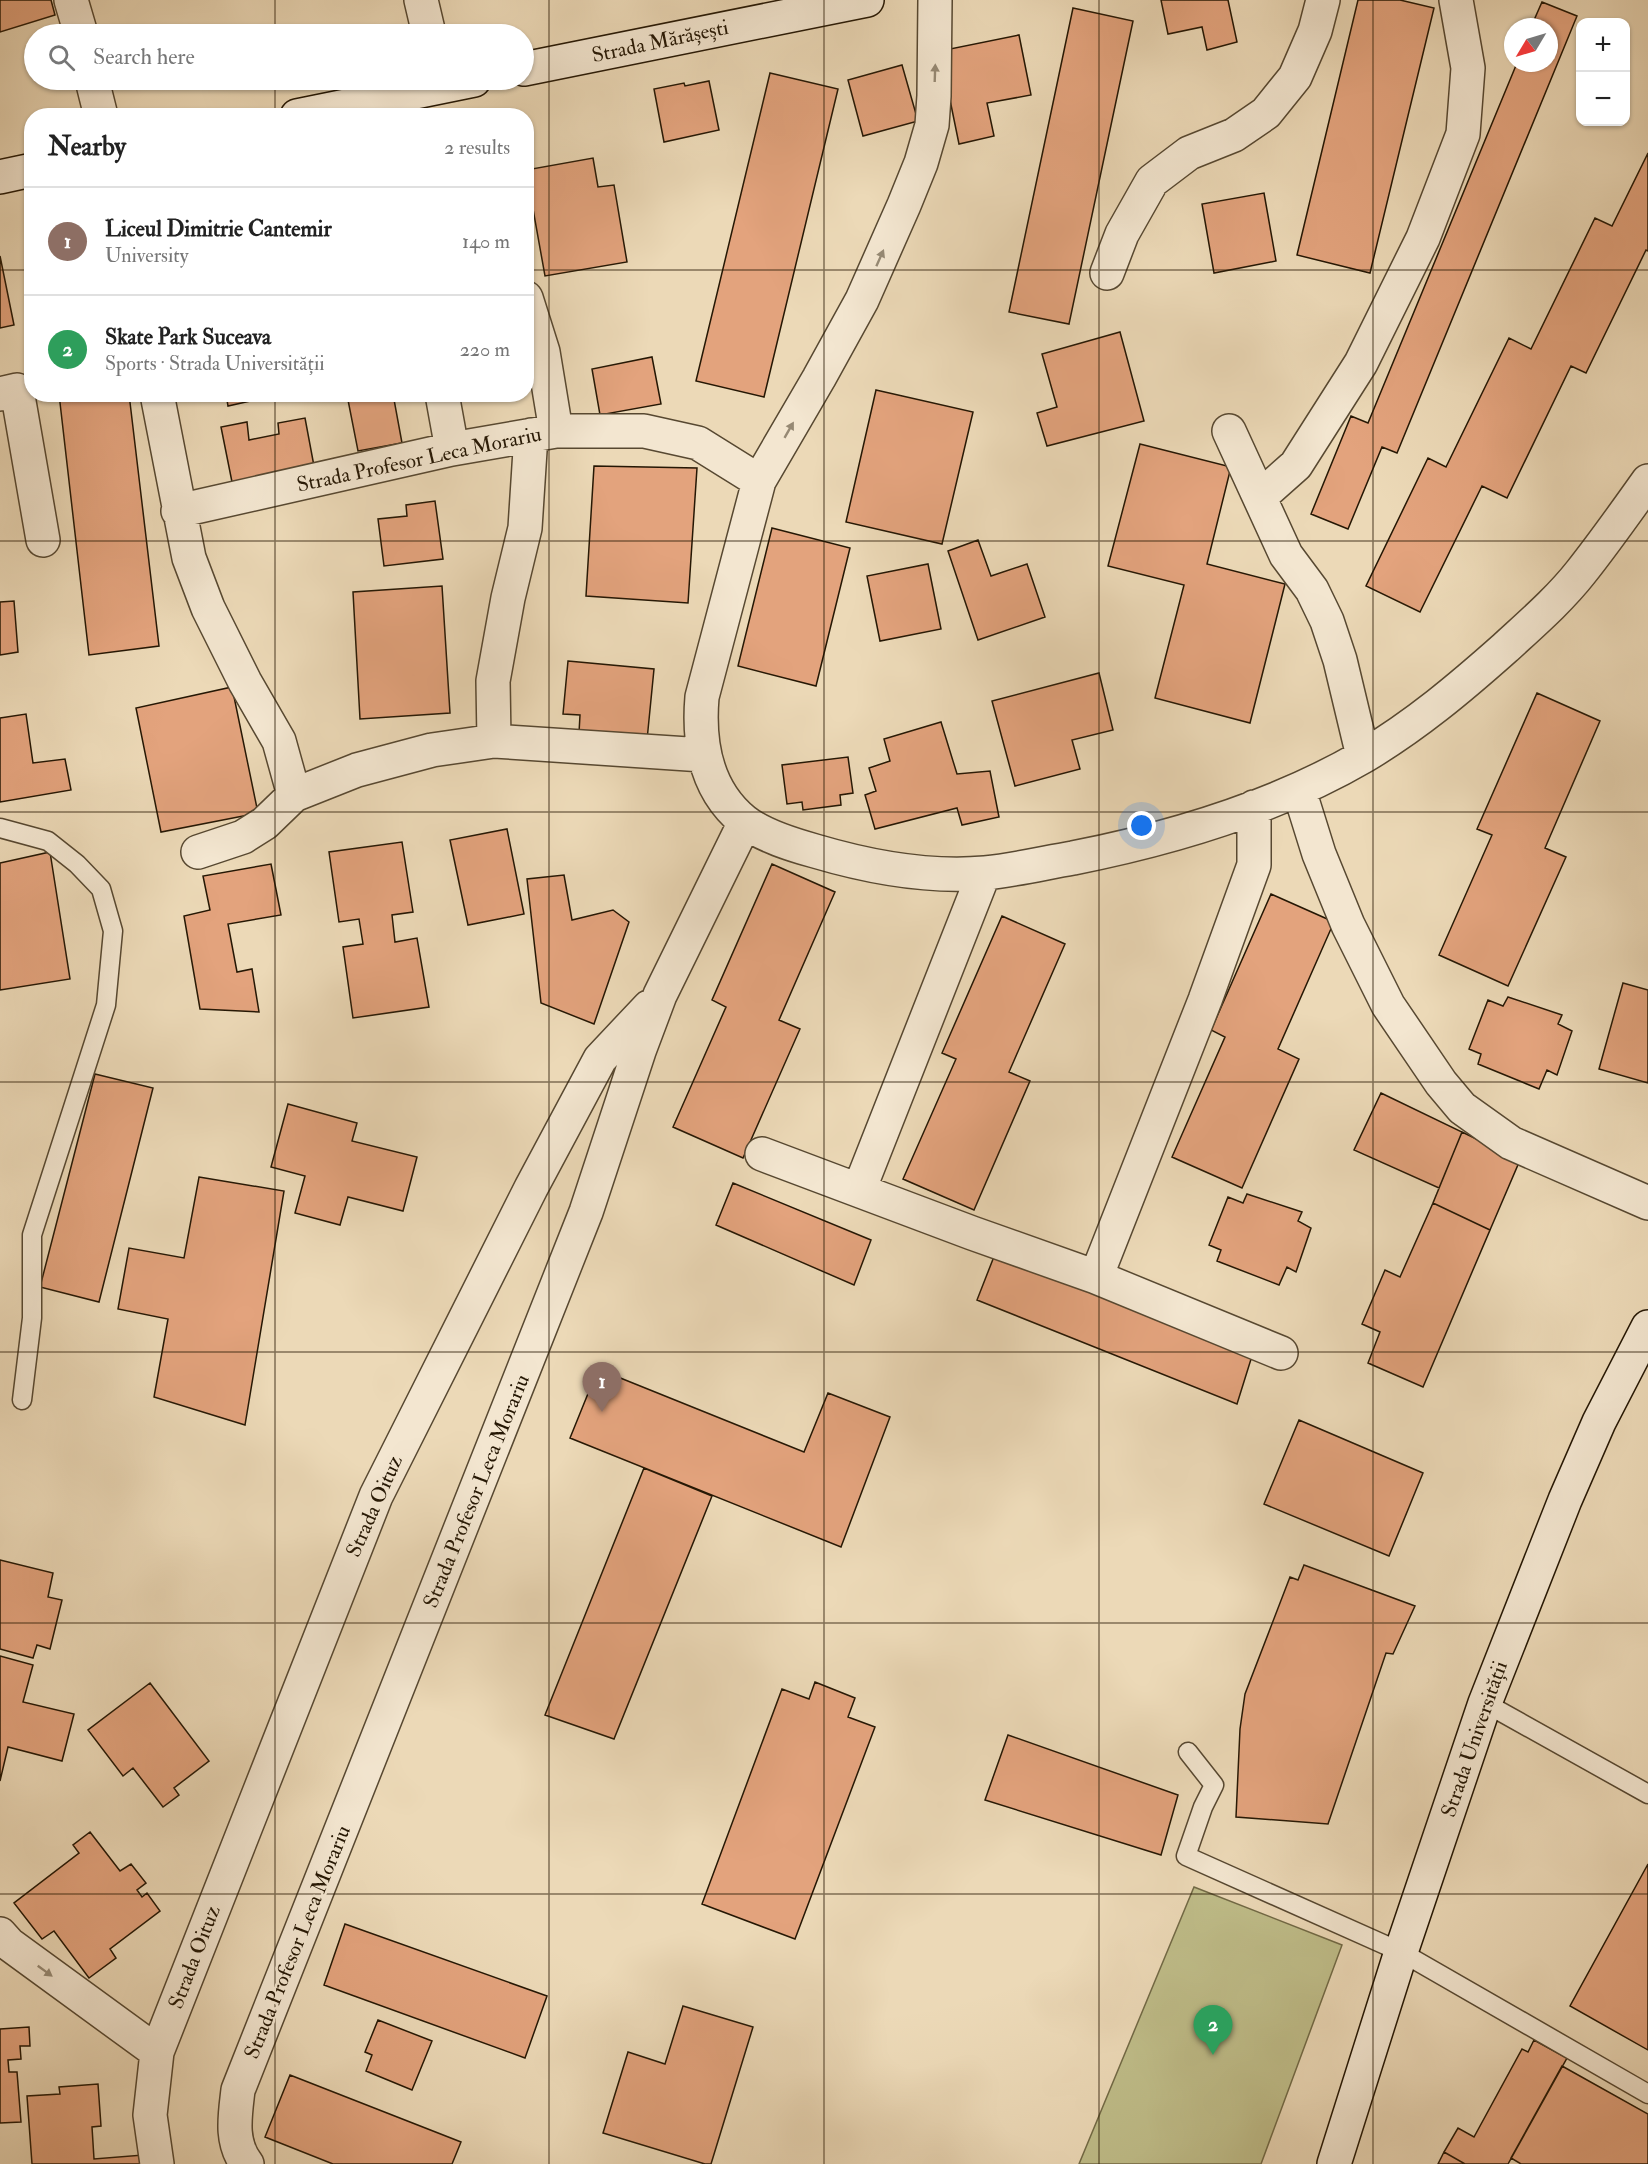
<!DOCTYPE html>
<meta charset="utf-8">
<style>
:root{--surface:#fff;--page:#f2f2f2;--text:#222;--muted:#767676;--line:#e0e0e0;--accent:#8f2418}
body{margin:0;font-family:"IM FELL Double Pica",serif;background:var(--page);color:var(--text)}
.controls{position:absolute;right:18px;top:18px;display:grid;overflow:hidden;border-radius:12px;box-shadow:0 2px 4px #0004}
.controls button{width:54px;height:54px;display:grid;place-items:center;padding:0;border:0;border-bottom:2px solid var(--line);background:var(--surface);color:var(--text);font:30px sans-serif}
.compass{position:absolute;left:1504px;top:18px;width:54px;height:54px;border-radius:50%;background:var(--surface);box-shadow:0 2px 4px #0004;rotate:232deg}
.you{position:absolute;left:1142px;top:826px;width:21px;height:21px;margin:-15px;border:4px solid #fff;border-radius:50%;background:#1a73e8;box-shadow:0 0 0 9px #1a73e833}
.badge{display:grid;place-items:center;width:39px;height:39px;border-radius:50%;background:var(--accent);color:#fff;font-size:20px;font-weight:700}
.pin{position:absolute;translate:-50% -50px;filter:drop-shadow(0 2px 3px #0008)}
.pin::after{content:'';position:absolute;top:32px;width:21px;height:18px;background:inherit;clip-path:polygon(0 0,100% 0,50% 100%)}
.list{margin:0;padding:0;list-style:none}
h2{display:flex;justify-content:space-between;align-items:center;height:78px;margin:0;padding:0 24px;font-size:26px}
h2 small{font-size:20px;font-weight:400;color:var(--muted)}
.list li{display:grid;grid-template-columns:39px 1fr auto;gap:18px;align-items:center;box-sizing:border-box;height:108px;padding:0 24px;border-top:2px solid var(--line)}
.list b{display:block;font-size:22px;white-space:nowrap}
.list p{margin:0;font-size:20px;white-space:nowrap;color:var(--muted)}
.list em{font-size:20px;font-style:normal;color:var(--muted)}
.icon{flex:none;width:33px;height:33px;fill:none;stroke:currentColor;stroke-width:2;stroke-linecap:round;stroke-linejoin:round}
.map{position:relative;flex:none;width:1648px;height:2164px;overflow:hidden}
.search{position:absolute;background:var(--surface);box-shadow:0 2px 4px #0004;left:24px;top:24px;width:510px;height:66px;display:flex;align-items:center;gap:15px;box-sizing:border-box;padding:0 21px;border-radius:33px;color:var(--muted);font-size:22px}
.panel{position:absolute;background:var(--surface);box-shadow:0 2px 4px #0004;left:24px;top:108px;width:510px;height:294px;border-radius:24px}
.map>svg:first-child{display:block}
</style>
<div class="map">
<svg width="1648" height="2164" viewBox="0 0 1648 2164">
<rect width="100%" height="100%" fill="#ecd9b7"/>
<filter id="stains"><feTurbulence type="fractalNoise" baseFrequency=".00333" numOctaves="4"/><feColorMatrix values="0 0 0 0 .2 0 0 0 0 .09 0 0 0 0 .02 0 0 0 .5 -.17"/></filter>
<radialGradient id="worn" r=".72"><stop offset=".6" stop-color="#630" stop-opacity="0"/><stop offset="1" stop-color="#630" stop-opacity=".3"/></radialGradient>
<path fill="#bfbd89" stroke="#726a46" stroke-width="1.5" d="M 1194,1887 L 1342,1945 L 1261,2164 L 1079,2164 Z"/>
<path fill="#e3a37d" stroke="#251704" stroke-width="1.5" d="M 0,0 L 51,0 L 55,15 L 0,32 Z
M 1161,0 L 1228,0 L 1237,42 L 1207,50 L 1202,27 L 1168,34 Z
M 1358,0 L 1400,0 L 1434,8 L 1370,273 L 1297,255 Z
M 1542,2 L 1577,16 L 1397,453 L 1382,447 L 1348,529 L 1311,514 L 1351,416 L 1368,423 L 1517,63 L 1549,63 L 1549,27 L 1531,27 Z
M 1073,8 L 1133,21 L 1069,324 L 1009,312 Z
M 1019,35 L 1031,95 L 987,103 L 994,136 L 959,144 L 940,51 Z
M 902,65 L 918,121 L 863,136 L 848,80 Z
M 770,73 L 838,89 L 764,397 L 696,381 Z
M 709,81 L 719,130 L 664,142 L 654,89 L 684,83 L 685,86 Z
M 1648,153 L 1648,251 L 1646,250 L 1586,373 L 1571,366 L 1507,498 L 1482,486 L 1420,612 L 1366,586 L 1428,458 L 1446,467 L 1509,338 L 1531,349 L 1595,218 L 1612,226 Z
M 593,158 L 598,187 L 614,185 L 627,262 L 545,276 L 526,170 Z
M 1264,193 L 1276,261 L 1214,273 L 1202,204 Z
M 0,256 L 14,325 L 0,328 Z
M 1120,332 L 1144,421 L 1047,446 L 1037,413 L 1057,407 L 1042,354 Z
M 652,357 L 661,404 L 600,415 L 592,369 Z
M 876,390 L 973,412 L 942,544 L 846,522 Z
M 59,394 L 129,394 L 159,646 L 89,655 Z
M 226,394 L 282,394 L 228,406 Z
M 375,394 L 393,394 L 402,443 L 358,451 L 348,400 Z
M 305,418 L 314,466 L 232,482 L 221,427 L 247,422 L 249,440 L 279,434 L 278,423 Z
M 1140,444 L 1231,467 L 1207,564 L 1285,584 L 1250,723 L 1155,698 L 1184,585 L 1108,566 Z
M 594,466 L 697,468 L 688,603 L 586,596 Z
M 435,501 L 443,559 L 384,566 L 378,519 L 407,516 L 406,505 Z
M 772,528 L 850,548 L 816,686 L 738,666 Z
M 978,540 L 991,576 L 1027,564 L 1045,617 L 978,640 L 948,551 Z
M 928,564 L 941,629 L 880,641 L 867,576 Z
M 442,586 L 450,713 L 360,719 L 353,592 Z
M 14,601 L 18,652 L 0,655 L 0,602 Z
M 568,661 L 654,669 L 647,740 L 579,733 L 580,715 L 563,714 Z
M 1099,673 L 1113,730 L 1072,740 L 1080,769 L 1015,786 L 992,701 Z
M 232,687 L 258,813 L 161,832 L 136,708 Z
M 1537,693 L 1600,721 L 1545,848 L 1566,857 L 1508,986 L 1439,955 L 1492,835 L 1477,829 Z
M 26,714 L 33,763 L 65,759 L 71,790 L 0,802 L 0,718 Z
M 941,722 L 957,774 L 990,771 L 999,817 L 962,825 L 957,808 L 875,829 L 865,795 L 876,791 L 869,768 L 890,761 L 884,739 Z
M 848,757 L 853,793 L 840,795 L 841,805 L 803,810 L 802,802 L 787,804 L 782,765 Z
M 507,829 L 524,914 L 468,925 L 450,840 Z
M 402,842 L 413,912 L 392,915 L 395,942 L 417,938 L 429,1007 L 353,1018 L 343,947 L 363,944 L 359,919 L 339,922 L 329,852 Z
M 50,852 L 70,979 L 0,990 L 0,863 Z
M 271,864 L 281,915 L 228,924 L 237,972 L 252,969 L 259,1012 L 200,1009 L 184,916 L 210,910 L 203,876 Z
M 772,864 L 835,892 L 779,1020 L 800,1029 L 743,1158 L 673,1127 L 726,1007 L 712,1000 Z
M 564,875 L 572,920 L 613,910 L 629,922 L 594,1024 L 541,1003 L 527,879 Z
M 1271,894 L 1334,922 L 1278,1049 L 1299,1059 L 1242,1188 L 1172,1157 L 1225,1037 L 1211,1030 Z
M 1002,916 L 1065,944 L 1009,1072 L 1030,1081 L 974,1210 L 903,1179 L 956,1059 L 942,1053 Z
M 1623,983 L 1648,990 L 1648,1083 L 1599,1069 Z
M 1508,997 L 1562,1015 L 1558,1024 L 1572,1031 L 1557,1075 L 1547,1070 L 1539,1089 L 1478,1064 L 1481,1054 L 1469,1049 L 1488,1000 L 1503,1006 Z
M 95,1074 L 153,1088 L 99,1302 L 40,1287 Z
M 1381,1093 L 1462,1132 L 1439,1188 L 1354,1150 Z
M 288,1104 L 357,1123 L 352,1141 L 417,1157 L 403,1211 L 348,1197 L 340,1225 L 295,1213 L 305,1176 L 271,1167 Z
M 1462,1132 L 1520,1160 L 1490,1230 L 1433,1203 Z
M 199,1177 L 284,1191 L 245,1425 L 154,1397 L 168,1319 L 118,1309 L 129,1248 L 184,1258 Z
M 733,1183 L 871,1240 L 854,1285 L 716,1225 Z
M 1247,1194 L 1302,1212 L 1298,1221 L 1311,1228 L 1296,1272 L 1287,1267 L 1279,1285 L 1217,1261 L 1221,1250 L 1209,1245 L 1228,1197 L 1243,1203 Z
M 1433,1203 L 1490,1230 L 1423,1387 L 1368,1363 L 1380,1332 L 1362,1324 L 1385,1270 L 1400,1277 Z
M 995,1254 L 1252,1356 L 1237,1404 L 977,1300 Z
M 598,1369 L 804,1452 L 828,1393 L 890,1417 L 841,1547 L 570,1438 Z
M 1299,1420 L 1423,1473 L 1389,1556 L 1264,1504 Z
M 644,1468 L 712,1496 L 614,1739 L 545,1715 Z
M 0,1560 L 53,1573 L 48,1597 L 62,1600 L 50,1649 L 37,1645 L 33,1658 L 0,1649 Z
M 1304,1565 L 1415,1606 L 1393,1654 L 1386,1653 L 1328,1824 L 1236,1817 L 1240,1729 L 1245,1694 L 1290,1577 L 1298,1580 Z
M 0,1656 L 33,1665 L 23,1702 L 74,1714 L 62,1761 L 8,1747 L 0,1781 Z
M 815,1682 L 855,1698 L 848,1717 L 875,1727 L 795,1939 L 702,1904 L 782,1689 L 809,1699 Z
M 150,1683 L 209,1761 L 174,1788 L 179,1795 L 163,1807 L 133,1768 L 123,1776 L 88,1730 Z
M 1008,1735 L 1178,1795 L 1161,1855 L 985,1800 Z
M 90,1832 L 120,1871 L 131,1864 L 146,1883 L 137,1890 L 142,1897 L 147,1893 L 160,1911 L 110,1949 L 116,1958 L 89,1978 L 54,1931 L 42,1939 L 14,1903 L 79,1853 L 73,1845 Z
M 1648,1864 L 1648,2050 L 1570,2006 Z
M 345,1924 L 547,1996 L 525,2058 L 324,1985 Z
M 683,2006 L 753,2027 L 711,2164 L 705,2164 L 603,2133 L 628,2052 L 665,2064 Z
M 378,2020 L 432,2041 L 412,2090 L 366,2071 L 372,2055 L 365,2052 Z
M 29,2027 L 30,2046 L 20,2046 L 21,2059 L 8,2060 L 9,2072 L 17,2072 L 21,2122 L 0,2123 L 0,2029 Z
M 1534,2040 L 1567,2058 L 1508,2164 L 1465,2164 L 1444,2152 L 1458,2128 L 1474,2137 L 1522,2049 L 1528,2052 Z
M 1562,2066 L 1648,2114 L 1648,2164 L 1521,2164 L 1511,2158 Z
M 290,2075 L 461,2142 L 452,2164 L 333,2164 L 265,2137 Z
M 98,2084 L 101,2126 L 92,2127 L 94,2159 L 143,2155 L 143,2164 L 32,2164 L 27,2096 L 60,2094 L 59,2087 Z
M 1444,2152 L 1465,2164 L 1438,2164 Z"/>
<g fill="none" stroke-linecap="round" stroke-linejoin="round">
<g stroke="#574831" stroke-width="21">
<path id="lane" d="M 0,828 L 48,841 L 77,864 L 101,889 L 113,931 L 106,1005 L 32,1235 L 32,1318 L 22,1400
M 1485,1703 L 1648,1794
M 1188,1752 L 1214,1785 L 1203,1807 L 1186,1856 L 1401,1952 L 1648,2094"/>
</g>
<g stroke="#574831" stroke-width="36">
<path id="street" d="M 71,0 L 81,34
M 421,0 L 429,34
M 935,0 L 934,96 L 932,125 L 921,163 L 904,205 L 862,300 L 819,378 L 759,481 L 702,697 C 698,744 706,790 744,821 C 763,836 793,845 815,851 C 869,867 929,878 985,873 C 1015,870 1044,863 1073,858 C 1174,838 1275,808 1364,756 C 1416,725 1460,688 1505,648 C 1531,624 1559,600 1581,572 C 1604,543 1626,512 1648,481
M 92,80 L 101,116
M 1107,273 L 1122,234 L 1152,181 L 1189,153 L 1234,135 L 1266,113 L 1295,77 L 1315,31 L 1323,0
M 526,298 L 543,352 L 556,431
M 0,394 L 17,390 L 43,540
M 157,394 L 189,558 L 208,608 L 245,682 L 279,741 L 294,795
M 442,394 L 452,449
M 1229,431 L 1286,555 L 1312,590 L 1327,621 L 1340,660 L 1363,756
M 1260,497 L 1296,465 L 1361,363 L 1423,238 L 1463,134 L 1468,68 L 1456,0
M 178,511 L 452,449 L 556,431 L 644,431 L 698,443 L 759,481
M 494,741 L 493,681 L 508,598 L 525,528 L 531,435
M 1299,790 L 1319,854 L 1348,925 L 1388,1005 L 1441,1083 L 1462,1108 L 1511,1143 L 1648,1203
M 198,852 L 243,837 L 265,823 L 294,795 L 357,770 L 432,750 L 494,741 L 703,755
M 762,1154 L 972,1233 L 1096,1277 L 1281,1353
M 859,1190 L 984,873
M 1096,1277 L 1205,1000 L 1254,865 L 1254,807
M 0,1934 L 9,1944 L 157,2052
M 157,2164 L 150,2115 L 157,2052 L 376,1496 L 531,1188 L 600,1059 L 649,1007
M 247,2164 C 230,2142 235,2116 238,2090 L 586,1212 L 639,1051 L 660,995 L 745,822"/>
</g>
<g stroke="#251704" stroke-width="36">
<path id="secondary" d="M 524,69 L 867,0
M 297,116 L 474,80
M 0,177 L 32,170
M 1334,2164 L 1401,1952 L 1485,1703 L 1565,1500 L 1599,1422 L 1648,1327"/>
</g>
<use href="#lane" stroke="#f3e6d0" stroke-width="18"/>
<use href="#street" stroke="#f3e6d0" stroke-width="33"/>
<use href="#secondary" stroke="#f3e6d0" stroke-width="33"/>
</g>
<defs><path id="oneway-solid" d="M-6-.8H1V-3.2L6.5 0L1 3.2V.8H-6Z" transform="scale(1.5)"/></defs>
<g fill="#968974">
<use href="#oneway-solid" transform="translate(935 73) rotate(-88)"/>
<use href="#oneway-solid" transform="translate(880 258) rotate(-66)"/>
<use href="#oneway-solid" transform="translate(789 430) rotate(-60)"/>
<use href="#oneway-solid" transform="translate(45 1971) rotate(36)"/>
</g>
<path fill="none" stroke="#251704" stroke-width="1.5" stroke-opacity="0.55" d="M 275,0 L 275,34M 549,0 L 549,2164M 824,0 L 824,2164M 1099,0 L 1099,2164M 1373,0 L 1373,2164M 275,80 L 275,116M 0,270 L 32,270M 526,270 L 1648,270M 275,394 L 275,2164M 0,541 L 1648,541M 0,812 L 1648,812M 0,1082 L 1648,1082M 0,1352 L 1648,1352M 0,1623 L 1648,1623M 0,1894 L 1648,1894"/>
<g text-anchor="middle" stroke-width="5" stroke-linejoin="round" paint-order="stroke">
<g font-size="21" fill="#251704" stroke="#f3e6d0">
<text transform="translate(660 41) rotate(-12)" y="7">Strada Mărășești</text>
<text transform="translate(419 459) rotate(-12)" y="7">Strada Profesor Leca Morariu</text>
<text transform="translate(476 1491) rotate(-68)" y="7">Strada Profesor Leca Morariu</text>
<text transform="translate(374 1506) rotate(-66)" y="7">Strada Oituz</text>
<text transform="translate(1474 1739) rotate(-71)" y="7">Strada Universității</text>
<text transform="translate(297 1942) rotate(-68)" y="7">Strada Profesor Leca Morariu</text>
<text transform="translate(194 1957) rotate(-69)" y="7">Strada Oituz</text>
</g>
</g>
<rect width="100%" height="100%" filter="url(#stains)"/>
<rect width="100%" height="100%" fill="url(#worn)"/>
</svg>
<div class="controls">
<button>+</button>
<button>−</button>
</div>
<svg class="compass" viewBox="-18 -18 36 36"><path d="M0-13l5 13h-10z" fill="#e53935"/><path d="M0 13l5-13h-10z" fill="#767676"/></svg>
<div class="you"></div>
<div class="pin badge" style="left:602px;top:1412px;background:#8d6e63">1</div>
<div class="pin badge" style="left:1213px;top:2055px;background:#2e9e5b">2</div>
<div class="search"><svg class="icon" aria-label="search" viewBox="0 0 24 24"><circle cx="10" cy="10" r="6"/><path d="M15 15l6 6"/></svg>Search here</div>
<section class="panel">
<h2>Nearby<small>2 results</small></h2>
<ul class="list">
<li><span class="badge" style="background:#8d6e63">1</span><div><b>Liceul Dimitrie Cantemir</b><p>University</p></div><em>140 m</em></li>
<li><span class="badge" style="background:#2e9e5b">2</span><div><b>Skate Park Suceava</b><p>Sports · Strada Universității</p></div><em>220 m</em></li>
</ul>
</section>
</div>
